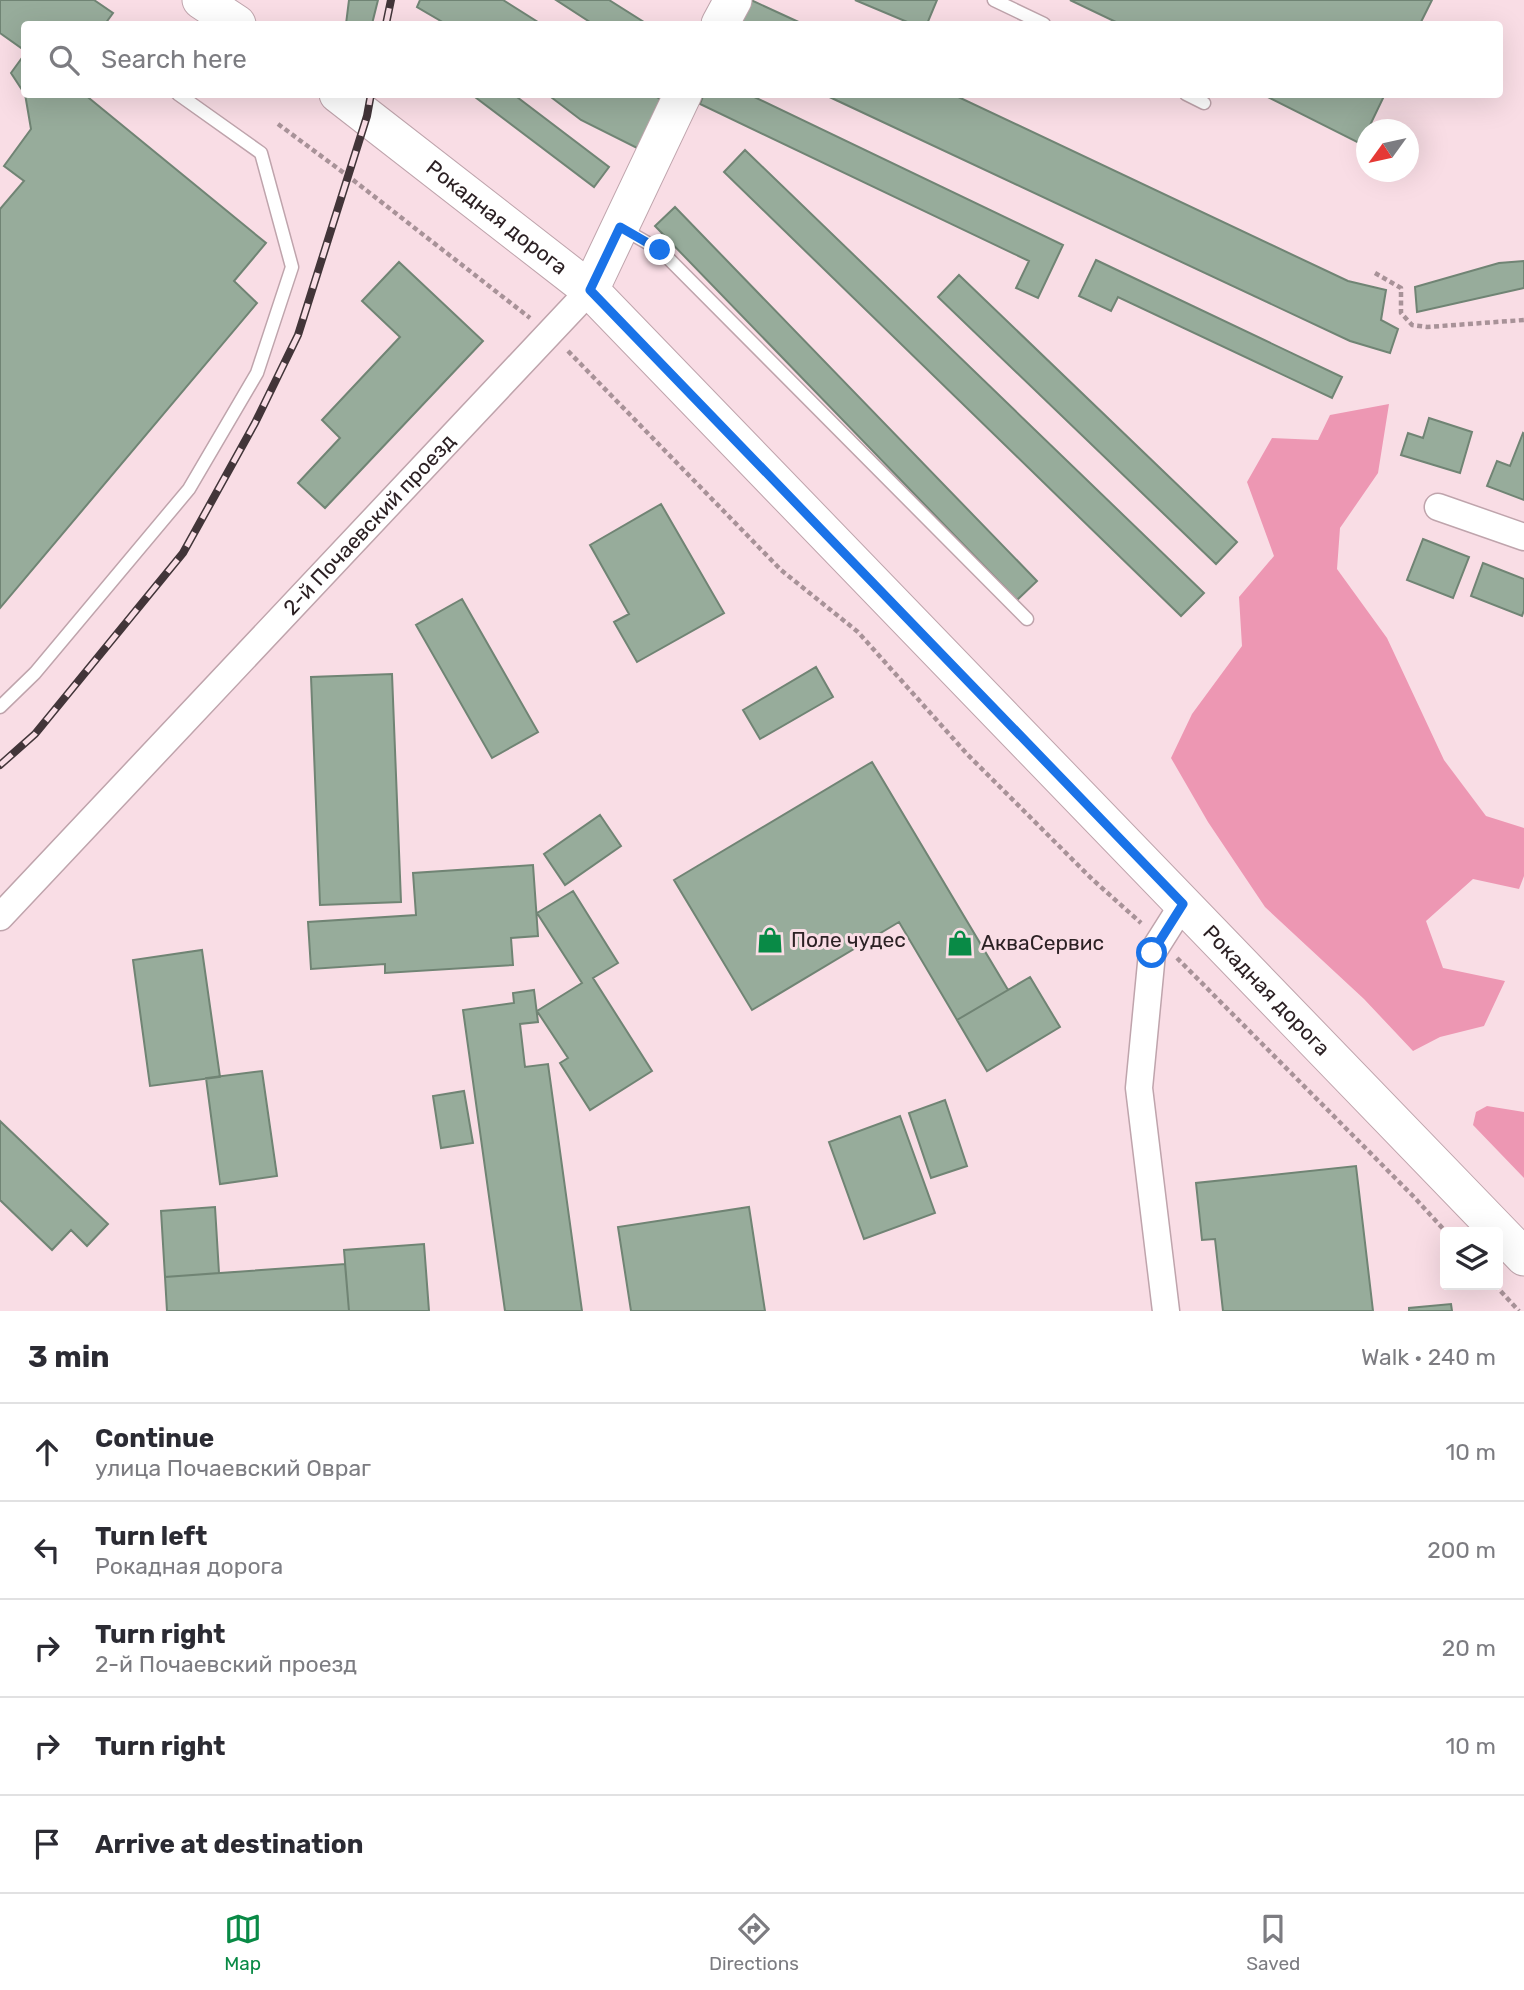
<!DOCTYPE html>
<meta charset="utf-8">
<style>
:root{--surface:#fff;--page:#f2f2f3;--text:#2b2b33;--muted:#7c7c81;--line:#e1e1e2;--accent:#098a46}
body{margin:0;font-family:Rubik,sans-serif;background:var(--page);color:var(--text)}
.controls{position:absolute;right:21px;bottom:21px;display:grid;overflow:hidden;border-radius:7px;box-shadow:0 7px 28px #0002}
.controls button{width:63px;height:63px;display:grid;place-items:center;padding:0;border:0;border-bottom:2px solid var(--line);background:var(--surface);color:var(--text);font:35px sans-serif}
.compass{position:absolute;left:1356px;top:119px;width:63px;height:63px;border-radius:50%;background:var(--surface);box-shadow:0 7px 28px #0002;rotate:237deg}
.stop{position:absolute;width:21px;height:21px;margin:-16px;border:5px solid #1a73e8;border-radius:50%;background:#fff}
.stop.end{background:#1a73e8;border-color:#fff;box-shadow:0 2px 7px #0008}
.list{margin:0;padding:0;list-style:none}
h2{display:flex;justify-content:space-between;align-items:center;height:91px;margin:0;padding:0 28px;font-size:30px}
h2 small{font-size:23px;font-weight:400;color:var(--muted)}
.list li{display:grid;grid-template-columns:46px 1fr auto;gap:21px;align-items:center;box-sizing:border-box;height:98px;padding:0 28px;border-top:2px solid var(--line)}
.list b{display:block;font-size:26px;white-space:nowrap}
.list p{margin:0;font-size:23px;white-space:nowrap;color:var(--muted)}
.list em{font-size:23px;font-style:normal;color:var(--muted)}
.icon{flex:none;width:38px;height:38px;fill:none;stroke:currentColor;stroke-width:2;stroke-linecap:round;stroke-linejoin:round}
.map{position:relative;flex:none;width:1524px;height:1311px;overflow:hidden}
.search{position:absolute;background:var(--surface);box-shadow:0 7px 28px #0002;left:21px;right:21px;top:21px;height:77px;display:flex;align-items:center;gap:18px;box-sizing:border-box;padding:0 24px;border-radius:7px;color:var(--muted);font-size:26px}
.sheet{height:581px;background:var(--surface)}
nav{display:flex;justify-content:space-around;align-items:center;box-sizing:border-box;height:98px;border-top:2px solid var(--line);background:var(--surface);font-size:19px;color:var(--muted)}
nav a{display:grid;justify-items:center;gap:4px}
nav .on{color:var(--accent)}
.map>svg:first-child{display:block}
</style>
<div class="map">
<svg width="1524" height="1311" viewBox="0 0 1524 1311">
<rect width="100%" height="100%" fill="#f9dde5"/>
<path fill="#ed97b3" d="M 1389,404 L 1378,473 L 1340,528 L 1337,569 L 1387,638 L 1444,760 L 1486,816 L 1524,828 L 1524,876 L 1519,889 L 1473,879 L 1426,921 L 1443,968 L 1505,981 L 1484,1026 L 1440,1037 L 1413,1051 L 1364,999 L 1265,907 L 1208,822 L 1171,758 L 1192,714 L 1242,646 L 1239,597 L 1274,556 L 1247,482 L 1272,438 L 1318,440 L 1330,415 Z
M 1487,1106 L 1524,1112 L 1524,1178 L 1473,1125 L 1476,1112 Z"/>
<path fill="#97ac9b" stroke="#708474" stroke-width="2" d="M 0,0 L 94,0 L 113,13 L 105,24 L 24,24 L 24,50 L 0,33 Z
M 349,0 L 378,0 L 372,24 L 346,24 Z
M 420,0 L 503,0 L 541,24 L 446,24 L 417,7 Z
M 556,0 L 609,0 L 647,24 L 593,24 Z
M 751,0 L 803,24 L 729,24 Z
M 855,0 L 937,0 L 927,24 L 912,24 Z
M 1070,0 L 1432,0 L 1420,24 L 1120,24 Z
M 24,55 L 24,93 L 11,73 Z
M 25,94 L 84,94 L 266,243 L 234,281 L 257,303 L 0,608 L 0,209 L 24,181 L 4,166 L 31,129 Z
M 471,94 L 513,94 L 609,167 L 594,187 Z
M 547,94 L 652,94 L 666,103 L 637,148 L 581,120 Z
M 704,94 L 748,94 L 1063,245 L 1038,298 L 1016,288 L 1029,261 L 700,104 Z
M 823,94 L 952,94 L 1348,281 L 1386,290 L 1381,320 L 1398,329 L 1390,353 L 1350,341 Z
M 1262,94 L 1385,94 L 1361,144 Z
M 745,150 L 1204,593 L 1181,616 L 724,172 Z
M 675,207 L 1037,581 L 1017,600 L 655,226 Z
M 1096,260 L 1342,377 L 1332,398 L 1118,297 L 1111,311 L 1079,296 Z
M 1524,261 L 1524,288 L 1417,312 L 1415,287 L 1499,263 Z
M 399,262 L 483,341 L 325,508 L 298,483 L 340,438 L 322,420 L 400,337 L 362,301 Z
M 959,275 L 1237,542 L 1216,564 L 938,297 Z
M 1429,418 L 1472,432 L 1460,473 L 1401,455 L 1408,433 L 1423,438 Z
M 1523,433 L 1524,434 L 1524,500 L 1487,486 L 1497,461 L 1510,466 Z
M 661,504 L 724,613 L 637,662 L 614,622 L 629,614 L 590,545 Z
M 1423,539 L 1469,557 L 1453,598 L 1407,580 Z
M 1483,563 L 1524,579 L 1524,610 L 1522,616 L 1471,596 Z
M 462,599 L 538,732 L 492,758 L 416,625 Z
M 816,667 L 833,697 L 760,739 L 743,710 Z
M 392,674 L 401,902 L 320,905 L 311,677 Z
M 872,762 L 1008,990 L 957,1020 L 899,922 L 752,1010 L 674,880 Z
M 600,815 L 621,846 L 565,885 L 544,854 Z
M 533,865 L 538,936 L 511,938 L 513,965 L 385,973 L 385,964 L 311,969 L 308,922 L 416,915 L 413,873 Z
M 573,891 L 618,963 L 593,978 L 652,1071 L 590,1110 L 560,1063 L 568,1058 L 537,1011 L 582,983 L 537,913 Z
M 202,950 L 220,1077 L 150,1086 L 133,960 Z
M 1030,977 L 1060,1027 L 987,1071 L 957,1020 Z
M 534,990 L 538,1022 L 520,1024 L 525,1067 L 548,1064 L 582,1311 L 505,1311 L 463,1010 L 514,1003 L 513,993 Z
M 262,1071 L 277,1176 L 220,1184 L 206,1078 Z
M 464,1091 L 473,1143 L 441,1148 L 433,1096 Z
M 945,1100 L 967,1166 L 931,1178 L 909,1113 Z
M 900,1116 L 935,1213 L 864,1239 L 829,1142 Z
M 0,1121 L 108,1224 L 87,1246 L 71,1230 L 52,1250 L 0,1200 Z
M 1356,1166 L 1373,1311 L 1223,1311 L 1215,1239 L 1202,1240 L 1196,1183 Z
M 215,1207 L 219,1273 L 165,1277 L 161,1211 Z
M 749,1207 L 765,1311 L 631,1311 L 618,1227 Z
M 424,1244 L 429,1311 L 349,1311 L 344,1250 Z
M 345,1264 L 349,1311 L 167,1311 L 165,1277 Z
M 1451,1304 L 1452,1311 L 1409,1311 L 1409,1308 Z"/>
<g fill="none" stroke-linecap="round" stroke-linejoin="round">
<g stroke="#bfa4ac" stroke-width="15">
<path id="lane" d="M 994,0 L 1044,24
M 1186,94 L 1204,103
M 623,229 L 660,250 L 1027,619
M 0,707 L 35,673 L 189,489 L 257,373 L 292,267 L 261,153 L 178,94"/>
</g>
<g stroke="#bfa4ac" stroke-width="29">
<g id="street">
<path d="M 1438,507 L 1524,537"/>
<path id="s1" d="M 0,917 L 590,290"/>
<path d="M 1166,1311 L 1139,1088 L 1152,953 L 1183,904"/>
</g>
</g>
<g stroke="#bfa4ac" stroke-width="39">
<g id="secondary">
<path d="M 201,0 L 237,24"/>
<path d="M 720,24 L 733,0"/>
<path id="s2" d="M 338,94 L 590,290 L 1524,1257"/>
<path d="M 590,290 L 683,94"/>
</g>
</g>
<path stroke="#a89298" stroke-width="4.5" stroke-dasharray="5 3.5" stroke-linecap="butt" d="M 278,124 L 348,176 L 530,318
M 1375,273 L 1401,288 L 1401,313 L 1412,325 L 1427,327 L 1524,320
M 568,351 L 781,570 L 858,632 L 967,754 L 1092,879 L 1141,923
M 1177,958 L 1414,1197 L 1446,1232
M 1495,1285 L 1519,1311"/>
<use href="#lane" stroke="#fff" stroke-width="12"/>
<use href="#street" stroke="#fff" stroke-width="26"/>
<use href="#secondary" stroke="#fff" stroke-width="37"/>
<g stroke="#423539" stroke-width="8">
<path id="rail" d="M 386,24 L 391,0
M 0,765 L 35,734 L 183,553 L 255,423 L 298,335 L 367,116 L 371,94"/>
</g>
<use href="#rail" stroke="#f9dde5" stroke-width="5" stroke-dasharray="16" stroke-linecap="butt"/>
</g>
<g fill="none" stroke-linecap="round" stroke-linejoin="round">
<path stroke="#1a73e8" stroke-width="9" d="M 660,250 L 620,227 L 590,290 L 1183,904 L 1152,953"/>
</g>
<defs>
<g id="shop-bare" transform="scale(2.1)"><path d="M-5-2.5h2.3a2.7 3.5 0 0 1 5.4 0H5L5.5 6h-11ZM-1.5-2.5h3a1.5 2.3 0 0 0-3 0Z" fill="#098a46" stroke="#f9dde5" stroke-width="2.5" paint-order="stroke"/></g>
</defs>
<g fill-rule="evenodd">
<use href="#shop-bare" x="770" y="940"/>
<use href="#shop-bare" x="960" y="943"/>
</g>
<g text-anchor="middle" stroke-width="6" stroke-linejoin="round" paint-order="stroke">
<g font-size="21" fill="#2c2124" stroke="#f9dde5">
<text dy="7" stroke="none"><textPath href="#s2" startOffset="201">Рокадная дорога</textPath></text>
<text dy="7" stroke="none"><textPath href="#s1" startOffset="539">2-й Почаевский проезд</textPath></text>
<text dy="7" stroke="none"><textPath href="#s2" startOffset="1293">Рокадная дорога</textPath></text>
</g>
<g font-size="21" fill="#2c2124" stroke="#f9dde5" text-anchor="start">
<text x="791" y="947">Поле чудес</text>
<text x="981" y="950">АкваСервис</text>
</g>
</g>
</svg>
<div class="controls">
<button><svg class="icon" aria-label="layers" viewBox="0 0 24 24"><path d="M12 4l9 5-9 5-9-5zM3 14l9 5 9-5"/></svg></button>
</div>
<svg class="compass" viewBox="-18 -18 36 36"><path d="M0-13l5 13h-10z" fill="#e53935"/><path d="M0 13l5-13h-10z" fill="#7c7c81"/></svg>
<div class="stop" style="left:1152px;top:953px"></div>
<div class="stop end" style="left:660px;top:250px"></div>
<div class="search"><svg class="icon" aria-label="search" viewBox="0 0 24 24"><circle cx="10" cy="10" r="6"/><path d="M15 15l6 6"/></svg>Search here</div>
</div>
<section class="sheet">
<h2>3 min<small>Walk · 240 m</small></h2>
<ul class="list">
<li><svg class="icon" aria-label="ahead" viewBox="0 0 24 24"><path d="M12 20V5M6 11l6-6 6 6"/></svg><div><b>Continue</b><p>улица Почаевский Овраг</p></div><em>10 m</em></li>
<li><svg class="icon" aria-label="left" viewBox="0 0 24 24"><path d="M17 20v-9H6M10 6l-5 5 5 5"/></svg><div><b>Turn left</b><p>Рокадная дорога</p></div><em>200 m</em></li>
<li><svg class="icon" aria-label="right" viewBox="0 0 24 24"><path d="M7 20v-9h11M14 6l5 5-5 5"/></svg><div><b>Turn right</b><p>2-й Почаевский проезд</p></div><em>20 m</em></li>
<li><svg class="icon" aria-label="right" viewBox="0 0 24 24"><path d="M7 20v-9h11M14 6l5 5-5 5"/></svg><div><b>Turn right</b></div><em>10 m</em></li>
<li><svg class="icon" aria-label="arrive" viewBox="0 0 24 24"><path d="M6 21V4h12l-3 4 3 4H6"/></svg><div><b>Arrive at destination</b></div></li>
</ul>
</section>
<nav>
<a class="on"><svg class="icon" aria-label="map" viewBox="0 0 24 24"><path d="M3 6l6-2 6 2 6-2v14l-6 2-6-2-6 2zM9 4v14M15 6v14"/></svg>Map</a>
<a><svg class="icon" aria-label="directions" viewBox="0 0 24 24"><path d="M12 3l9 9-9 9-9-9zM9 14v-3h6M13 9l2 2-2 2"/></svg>Directions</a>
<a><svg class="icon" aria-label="saved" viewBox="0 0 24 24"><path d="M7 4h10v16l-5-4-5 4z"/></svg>Saved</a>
</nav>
